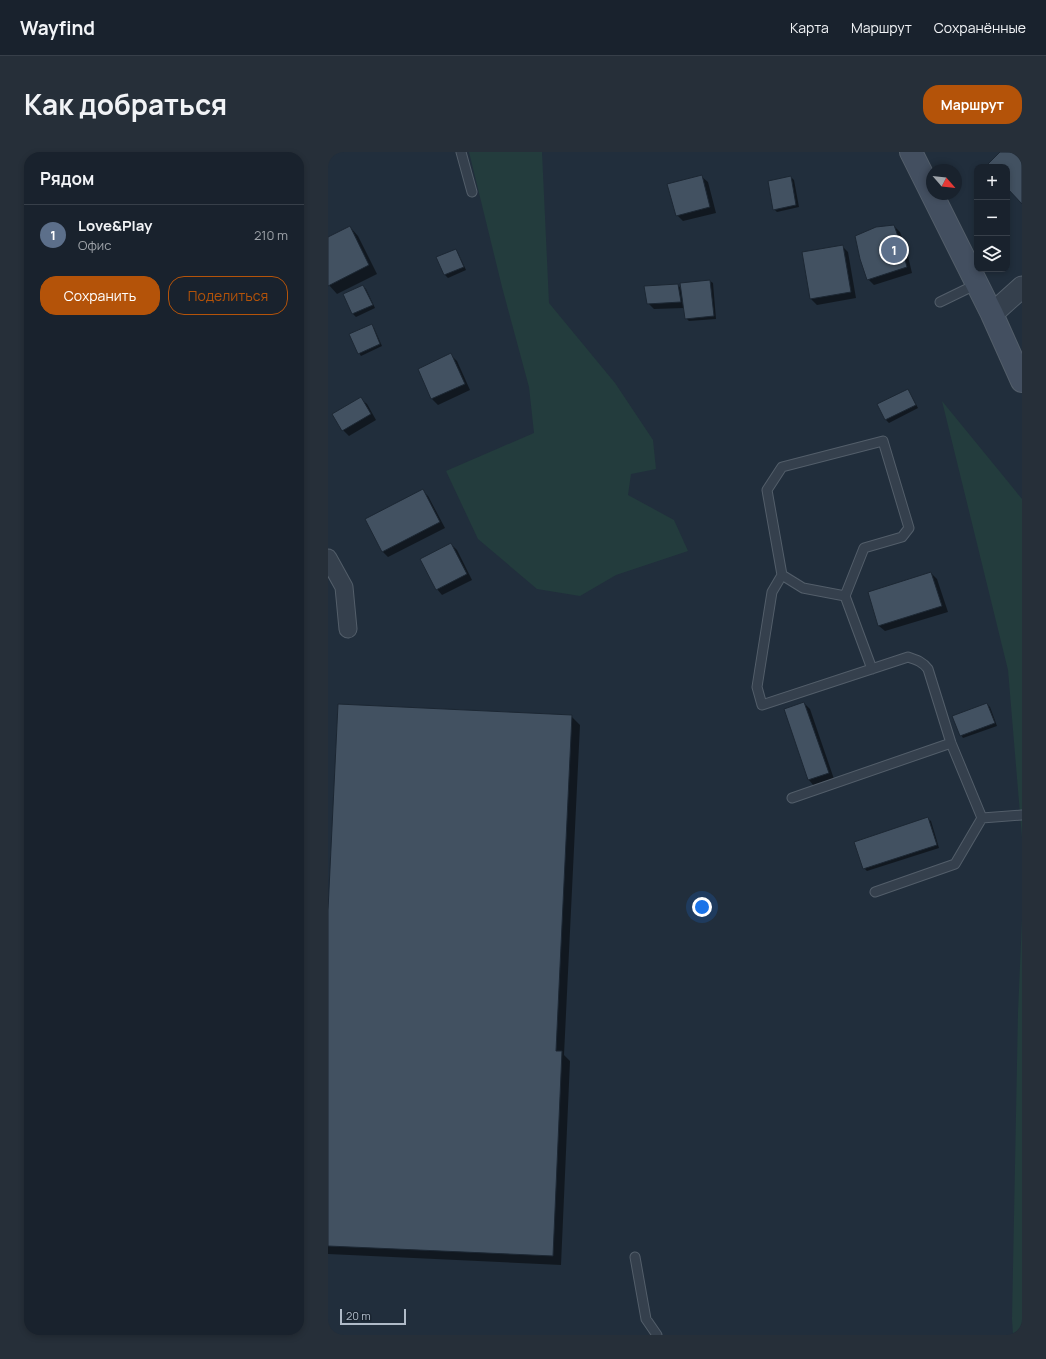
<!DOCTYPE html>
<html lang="ru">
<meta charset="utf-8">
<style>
:root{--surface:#19222d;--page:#262f39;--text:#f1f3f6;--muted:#9fa4aa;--line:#373f49;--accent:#b45309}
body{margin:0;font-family:Manrope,sans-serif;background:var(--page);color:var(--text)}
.controls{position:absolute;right:12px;top:12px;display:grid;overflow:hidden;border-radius:8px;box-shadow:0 2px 6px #0003}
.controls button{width:36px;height:36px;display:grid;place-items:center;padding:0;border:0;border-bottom:1px solid var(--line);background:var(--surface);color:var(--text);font:20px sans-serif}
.compass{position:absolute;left:598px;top:12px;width:36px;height:36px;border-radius:50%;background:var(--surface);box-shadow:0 2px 6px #0003;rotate:118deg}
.scale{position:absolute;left:12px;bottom:10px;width:66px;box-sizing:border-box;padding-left:4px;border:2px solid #b0bbc8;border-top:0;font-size:11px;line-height:14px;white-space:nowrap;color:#b0bbc8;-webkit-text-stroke:3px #1a2531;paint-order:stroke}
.you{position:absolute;left:374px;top:755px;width:14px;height:14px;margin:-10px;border:3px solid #fff;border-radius:50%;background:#1a73e8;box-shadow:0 0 0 6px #1a73e833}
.badge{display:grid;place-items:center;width:26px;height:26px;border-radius:50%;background:var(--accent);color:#fff;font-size:13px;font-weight:700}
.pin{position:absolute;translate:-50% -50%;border:2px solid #fff;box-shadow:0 1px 4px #0006}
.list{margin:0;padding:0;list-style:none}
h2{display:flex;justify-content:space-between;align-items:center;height:52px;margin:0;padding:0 16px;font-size:17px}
h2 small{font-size:13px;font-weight:400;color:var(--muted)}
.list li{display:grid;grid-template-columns:26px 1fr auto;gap:12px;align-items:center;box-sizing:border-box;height:60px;padding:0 16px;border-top:1px solid var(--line)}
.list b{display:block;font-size:15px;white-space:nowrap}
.list p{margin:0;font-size:13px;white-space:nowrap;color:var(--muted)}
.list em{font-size:13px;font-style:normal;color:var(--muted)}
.actions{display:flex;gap:8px;padding:12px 16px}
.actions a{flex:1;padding:9px 0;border:1px solid var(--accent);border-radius:16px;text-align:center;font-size:14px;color:var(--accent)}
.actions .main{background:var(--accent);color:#fff}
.icon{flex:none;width:22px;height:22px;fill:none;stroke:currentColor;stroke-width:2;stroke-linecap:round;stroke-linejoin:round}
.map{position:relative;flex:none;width:694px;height:1183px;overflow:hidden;border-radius:16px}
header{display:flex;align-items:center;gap:24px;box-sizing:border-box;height:56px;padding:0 20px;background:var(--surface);border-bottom:1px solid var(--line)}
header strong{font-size:19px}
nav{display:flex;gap:22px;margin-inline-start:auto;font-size:14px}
.intro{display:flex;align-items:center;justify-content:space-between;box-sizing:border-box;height:96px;padding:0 24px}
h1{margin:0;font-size:28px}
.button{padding:10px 18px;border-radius:16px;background:var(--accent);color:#fff;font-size:14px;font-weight:700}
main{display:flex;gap:24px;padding:0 24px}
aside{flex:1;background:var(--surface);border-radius:16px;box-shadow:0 2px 6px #0003}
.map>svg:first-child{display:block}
</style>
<header>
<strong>Wayfind</strong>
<nav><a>Карта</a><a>Маршрут</a><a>Сохранённые</a></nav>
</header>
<div class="intro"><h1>Как добраться</h1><a class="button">Маршрут</a></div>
<main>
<aside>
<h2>Рядом<small></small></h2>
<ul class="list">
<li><span class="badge" style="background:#5c6f8a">1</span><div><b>Love&amp;Play</b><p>Офис</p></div><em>210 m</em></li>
</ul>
<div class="actions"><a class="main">Сохранить</a><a>Поделиться</a></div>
</aside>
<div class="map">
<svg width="694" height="1183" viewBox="0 0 694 1183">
<rect width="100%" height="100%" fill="#212e3c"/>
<path fill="#233c3d" d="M 141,0 L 214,0 L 221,151 L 287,231 L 325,288 L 328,317 L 303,322 L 300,343 L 346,368 L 360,399 L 288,423 L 252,444 L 209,437 L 150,387 L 118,319 L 206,281 L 201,235 L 174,135 Z
M 614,249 L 694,347 L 694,686 L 680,518 Z
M 694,767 L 694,1183 L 685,1183 L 684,1167 L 690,860 Z"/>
<path fill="#0007" d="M 674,0 L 694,0 L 694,51 L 679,35 L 679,15 L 659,14 Z
M 374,25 L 380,30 L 388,61 L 355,69 L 349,63 Z
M 463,25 L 466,28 L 471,55 L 449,60 L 446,57 Z
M 566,74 L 572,80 L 579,100 L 584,121 L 546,133 L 540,127 Z
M 22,75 L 30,84 L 49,122 L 9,142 L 0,132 L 0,86 Z
M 514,94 L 520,100 L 528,146 L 489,153 L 483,147 Z
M 128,98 L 130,101 L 138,118 L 120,126 L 117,123 L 110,106 Z
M 382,129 L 385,131 L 388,167 L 361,169 L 358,166 L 356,156 L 326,157 L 320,151 L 350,133 L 354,138 Z
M 35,134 L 38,137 L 47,156 L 28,165 L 25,162 L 16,143 Z
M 44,174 L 46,176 L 54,194 L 33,204 L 31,201 Z
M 123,203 L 129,209 L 142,238 L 110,253 L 104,247 L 91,217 Z
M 580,238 L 582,241 L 590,256 L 561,271 L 558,268 L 550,252 Z
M 33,247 L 39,252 L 48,268 L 21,284 L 15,278 Z
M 94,338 L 100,344 L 117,376 L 60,405 L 55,400 Z
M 123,392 L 129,398 L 144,428 L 114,443 L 109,437 Z
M 603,421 L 609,427 L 620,460 L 557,479 L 551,474 Z
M 476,551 L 482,557 L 506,627 L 486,634 L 481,628 Z
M 659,552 L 662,555 L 669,574 L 635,586 L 633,583 Z
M 243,564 L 252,573 L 236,903 L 242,909 L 233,1113 L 0,1102 L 0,780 Z
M 600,667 L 603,669 L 611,696 L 539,719 L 536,716 Z"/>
<path fill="#425161" stroke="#1c2733" d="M 672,0 L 694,0 L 694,52 L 679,36 L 679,15 L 658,14 Z
M 374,23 L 382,55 L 348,64 L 339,32 Z
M 463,24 L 468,53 L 445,58 L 440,29 Z
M 566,73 L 573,93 L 579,115 L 539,128 L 532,107 L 527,84 L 548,75 Z
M 22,74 L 41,113 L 0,134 L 0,85 Z
M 515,93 L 523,140 L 482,147 L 474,100 Z
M 128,97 L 136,115 L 116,123 L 108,105 Z
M 382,128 L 386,164 L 357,167 L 352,131 Z
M 350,132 L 353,150 L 319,152 L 316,134 Z
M 35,133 L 45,153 L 24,162 L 15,142 Z
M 44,172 L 52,192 L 30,202 L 21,182 Z
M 123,201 L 137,232 L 103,247 L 90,217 Z
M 580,237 L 588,253 L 557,268 L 549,252 Z
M 33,245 L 43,262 L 14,279 L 4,262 Z
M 95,337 L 112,370 L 54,400 L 37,367 Z
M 123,391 L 139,422 L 108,438 L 92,407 Z
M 603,420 L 614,454 L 550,474 L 540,440 Z
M 476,550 L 501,621 L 480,628 L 456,557 Z
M 659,551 L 667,571 L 632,584 L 624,564 Z
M 10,552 L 244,563 L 228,899 L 234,899 L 225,1104 L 0,1094 L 0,758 Z
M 600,665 L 609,693 L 535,717 L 526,690 Z"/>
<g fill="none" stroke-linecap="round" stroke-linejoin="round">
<g stroke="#535e6a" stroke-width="11">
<path id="service" d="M 133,0 L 144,40
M 612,150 L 649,132
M 454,423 L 475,436 L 517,444
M 544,517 L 517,444 L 536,396 L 574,385 L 581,376 L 555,289 L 454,315 L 439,338 L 454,423 L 444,440 L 429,535 L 434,553 L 580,505 C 589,508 595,510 600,517 L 623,591 L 654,666 L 694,663
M 464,646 L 623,591
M 547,740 L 627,712 L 654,666
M 307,1105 L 318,1167 L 329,1183"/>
</g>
<g stroke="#535e6a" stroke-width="19">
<path id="minor" d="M 0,406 L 16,435 L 20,477"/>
</g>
<g stroke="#535e6a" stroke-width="23">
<path id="tertiary" d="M 664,162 L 694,135"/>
</g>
<g stroke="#535e6a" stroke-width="24">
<path id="secondary" d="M 583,0 L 664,162 L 694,229"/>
</g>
<use href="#service" stroke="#35404d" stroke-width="9"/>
<use href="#minor" stroke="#35404d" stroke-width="17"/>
<use href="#tertiary" stroke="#35404d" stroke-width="21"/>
<use href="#secondary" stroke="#434f60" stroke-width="22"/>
</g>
</svg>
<div class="controls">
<button>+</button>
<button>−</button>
<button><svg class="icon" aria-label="layers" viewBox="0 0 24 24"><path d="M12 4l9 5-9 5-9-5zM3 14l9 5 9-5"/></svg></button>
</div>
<svg class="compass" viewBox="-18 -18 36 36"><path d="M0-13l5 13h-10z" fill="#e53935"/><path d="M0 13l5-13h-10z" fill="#9fa4aa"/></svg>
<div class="scale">20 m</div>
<div class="you"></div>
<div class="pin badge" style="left:566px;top:98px;background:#5c6f8a">1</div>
</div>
</main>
